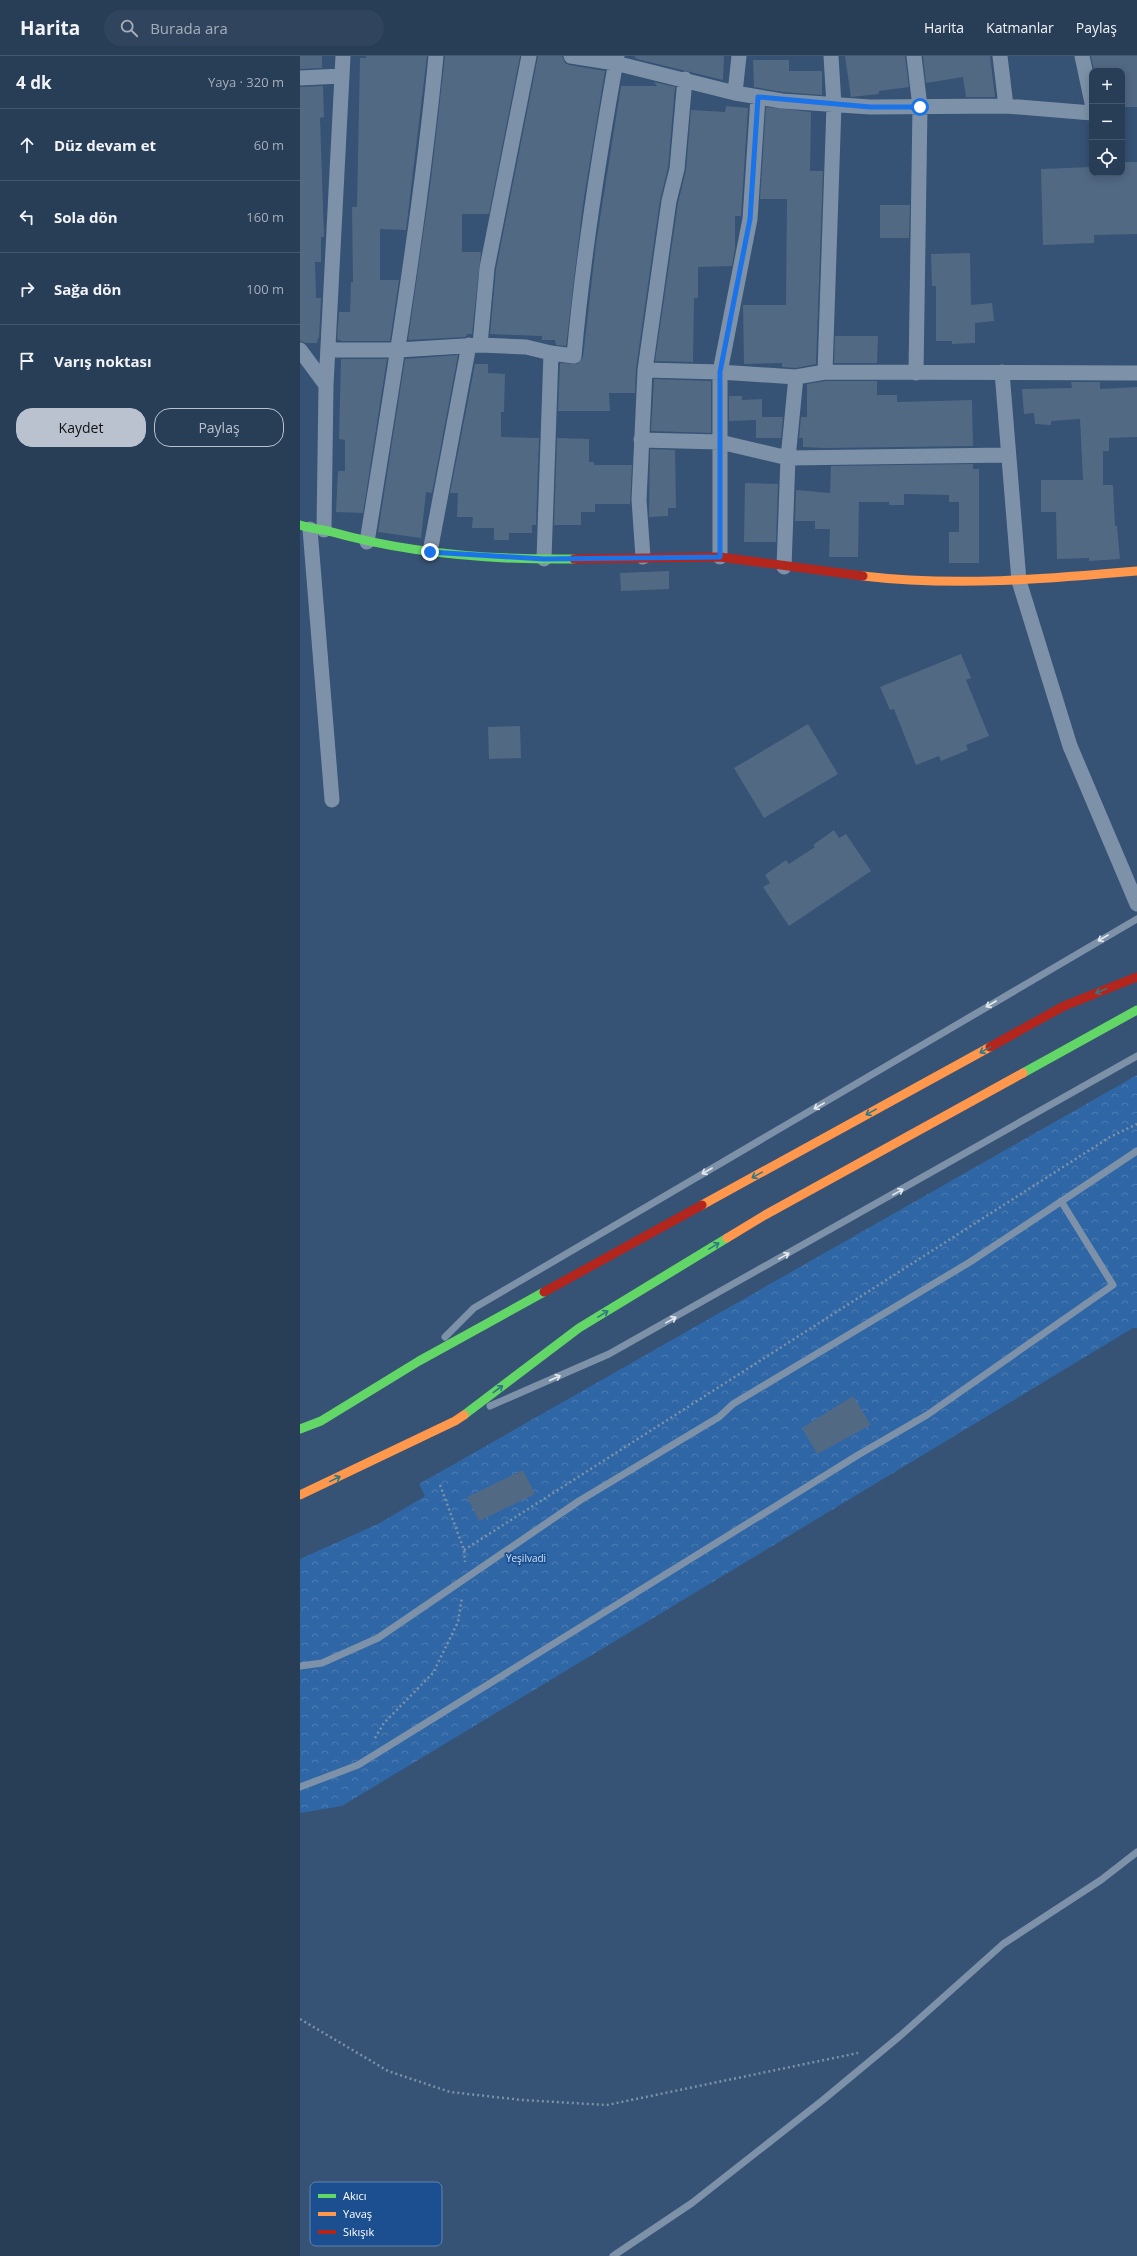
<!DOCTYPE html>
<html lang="tr">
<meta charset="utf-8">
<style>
:root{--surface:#283e57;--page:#30455d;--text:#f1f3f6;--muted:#a5aeba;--line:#44576d;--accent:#b9c2ce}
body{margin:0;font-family:"Open Sans",sans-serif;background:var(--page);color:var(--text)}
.controls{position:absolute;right:12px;top:12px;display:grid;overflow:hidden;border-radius:8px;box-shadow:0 2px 10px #0003}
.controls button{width:36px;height:36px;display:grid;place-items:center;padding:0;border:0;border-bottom:1px solid var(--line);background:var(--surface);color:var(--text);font:20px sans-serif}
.stop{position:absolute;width:12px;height:12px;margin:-9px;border:3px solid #1a73e8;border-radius:50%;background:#fff}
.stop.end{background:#1a73e8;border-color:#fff;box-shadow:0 1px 4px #0008}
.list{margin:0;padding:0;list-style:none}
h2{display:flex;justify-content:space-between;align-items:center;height:52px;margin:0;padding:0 16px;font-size:17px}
h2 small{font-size:13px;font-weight:400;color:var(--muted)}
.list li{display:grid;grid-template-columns:26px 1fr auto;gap:12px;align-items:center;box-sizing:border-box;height:72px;padding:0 16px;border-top:1px solid var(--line)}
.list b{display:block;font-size:15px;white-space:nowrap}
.list em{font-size:13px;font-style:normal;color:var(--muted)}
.actions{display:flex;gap:8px;padding:12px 16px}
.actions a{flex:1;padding:9px 0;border:1px solid var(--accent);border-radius:16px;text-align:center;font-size:14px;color:var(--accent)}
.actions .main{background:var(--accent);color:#111}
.icon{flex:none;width:22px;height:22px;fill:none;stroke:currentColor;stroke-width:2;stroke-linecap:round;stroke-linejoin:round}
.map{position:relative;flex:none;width:837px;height:2200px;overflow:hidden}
header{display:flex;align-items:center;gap:24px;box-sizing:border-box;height:56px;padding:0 20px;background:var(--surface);border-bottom:1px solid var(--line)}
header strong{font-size:19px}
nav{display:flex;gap:22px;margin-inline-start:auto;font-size:14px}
.search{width:280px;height:36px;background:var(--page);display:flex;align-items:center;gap:10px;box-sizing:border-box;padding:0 14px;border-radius:22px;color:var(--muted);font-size:15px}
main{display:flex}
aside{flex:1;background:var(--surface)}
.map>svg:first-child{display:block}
</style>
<header>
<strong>Harita</strong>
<div class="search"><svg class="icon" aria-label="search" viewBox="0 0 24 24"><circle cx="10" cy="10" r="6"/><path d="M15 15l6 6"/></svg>Burada ara</div>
<nav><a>Harita</a><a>Katmanlar</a><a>Paylaş</a></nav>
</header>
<main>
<aside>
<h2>4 dk<small>Yaya · 320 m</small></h2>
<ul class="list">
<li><svg class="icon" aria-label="ahead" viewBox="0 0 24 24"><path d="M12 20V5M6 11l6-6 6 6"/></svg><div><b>Düz devam et</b></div><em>60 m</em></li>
<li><svg class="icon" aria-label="left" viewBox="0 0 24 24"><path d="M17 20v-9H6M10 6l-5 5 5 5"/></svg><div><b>Sola dön</b></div><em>160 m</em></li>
<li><svg class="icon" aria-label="right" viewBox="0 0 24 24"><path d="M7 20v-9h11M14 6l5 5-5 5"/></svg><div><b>Sağa dön</b></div><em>100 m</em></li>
<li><svg class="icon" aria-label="arrive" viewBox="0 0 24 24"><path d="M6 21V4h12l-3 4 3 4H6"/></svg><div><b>Varış noktası</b></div></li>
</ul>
<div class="actions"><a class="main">Kaydet</a><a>Paylaş</a></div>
</aside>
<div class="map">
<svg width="837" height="2200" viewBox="0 0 837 2200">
<defs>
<pattern id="park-crowns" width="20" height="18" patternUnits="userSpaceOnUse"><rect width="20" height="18" fill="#2f66a5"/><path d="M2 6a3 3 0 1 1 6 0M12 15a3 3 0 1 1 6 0" fill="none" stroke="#4e7db2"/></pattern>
</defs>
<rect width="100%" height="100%" fill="#365274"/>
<path fill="url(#park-crowns)" d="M 837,1019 L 837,1272 L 833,1272 L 42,1750 L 0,1757 L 0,1503 L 80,1467 L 125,1440 L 119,1428 Z"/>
<path fill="#526984" d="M 0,0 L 22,0 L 22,12 L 0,13 Z
M 66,0 L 127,0 L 106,174 L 80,173 L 80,224 L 99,224 L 90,285 L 42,285 L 37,283 L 39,256 L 50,256 L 51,226 L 53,226 L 52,151 L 57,151 L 60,2 L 66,2 Z
M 145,0 L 220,0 L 189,158 L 162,158 L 162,196 L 181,196 L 172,278 L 168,278 L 165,281 L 108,284 L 131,123 Z
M 238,0 L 262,0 L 265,7 L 269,9 L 305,15 L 283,148 L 266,290 L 256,289 L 255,284 L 242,284 L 242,280 L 190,278 L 196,213 Z
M 334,0 L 424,0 L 423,24 L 337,3 Z
M 545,0 L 605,0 L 609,31 L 579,35 L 579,38 L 551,41 Z
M 623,0 L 690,0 L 695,41 L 666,41 L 663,21 L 626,27 Z
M 791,0 L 837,0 L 837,51 L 822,51 L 822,15 L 794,15 Z
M 453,4 L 489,4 L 489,15 L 522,15 L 522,39 L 483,36 L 454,31 Z
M 354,26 L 375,31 L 368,112 L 360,144 L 336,313 L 335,337 L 309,337 L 310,355 L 258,355 L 260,307 L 277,308 L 283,301 L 296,188 L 321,30 L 357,30 Z
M 23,30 L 24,61 L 20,62 L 24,181 L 21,181 L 21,206 L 15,206 L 16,242 L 21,242 L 19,282 L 18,282 L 17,287 L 6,287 L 0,285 L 0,31 Z
M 426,50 L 448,52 L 441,160 L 435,160 L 435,193 L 432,210 L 398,211 L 398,242 L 394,242 L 393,306 L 355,305 L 378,147 L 386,114 L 391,54 L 425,56 Z
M 466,51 L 511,56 L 510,115 L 523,115 L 516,308 L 496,312 L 482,311 L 482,307 L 444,308 L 443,249 L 486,249 L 487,143 L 460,143 Z
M 822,106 L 837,106 L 837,178 L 794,179 L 794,187 L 743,189 L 741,113 L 792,111 L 792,117 L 822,117 Z
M 580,149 L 610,149 L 609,182 L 580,182 Z
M 670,197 L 671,249 L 692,247 L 694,265 L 675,267 L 675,287 L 652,288 L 652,285 L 636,285 L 636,230 L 632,230 L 631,198 Z
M 535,280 L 578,280 L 577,307 L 534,307 Z
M 158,299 L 132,437 L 126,436 L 121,482 L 78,476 L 105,303 Z
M 41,303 L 87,303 L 63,457 L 36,456 L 38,415 L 45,415 L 45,384 L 39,383 Z
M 175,308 L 188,308 L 188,317 L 205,318 L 204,356 L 201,356 L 201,381 L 239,382 L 236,469 L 232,469 L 232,477 L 209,477 L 209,484 L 194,484 L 194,472 L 172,472 L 173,461 L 157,461 L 158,437 L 150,437 Z
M 354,323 L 411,325 L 411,377 L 351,375 Z
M 526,325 L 577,325 L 577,339 L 597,339 L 597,346 L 672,344 L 673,390 L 524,392 L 503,391 L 503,382 L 499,382 L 501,361 L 507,361 L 507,328 Z
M 771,326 L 800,326 L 800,333 L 837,331 L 837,381 L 809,382 L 809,395 L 803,395 L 803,429 L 813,429 L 815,470 L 817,470 L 820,503 L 789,505 L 789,502 L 757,503 L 756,456 L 741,456 L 741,424 L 783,424 L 780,363 L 751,365 L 751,369 L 735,368 L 734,357 L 724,358 L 722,333 L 772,332 Z
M 429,340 L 442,340 L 442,344 L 462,343 L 462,361 L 483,361 L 481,382 L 456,382 L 456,364 L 429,365 Z
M 257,382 L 289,383 L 289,406 L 294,406 L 294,409 L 332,409 L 330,448 L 295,448 L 295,456 L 281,456 L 281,469 L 254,469 Z
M 350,393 L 375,394 L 376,452 L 368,452 L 368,460 L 349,461 Z
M 673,408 L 673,413 L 679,413 L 679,507 L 649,507 L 649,476 L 659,476 L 659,446 L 649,446 L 649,439 L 604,438 L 604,449 L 589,449 L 589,446 L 559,446 L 558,501 L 529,501 L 530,473 L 515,473 L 515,465 L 495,465 L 496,434 L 530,437 L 531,410 Z
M 445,427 L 478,428 L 476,486 L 444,486 Z
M 369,515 L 369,533 L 321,535 L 320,517 Z
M 661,598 L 671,622 L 666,624 L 689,680 L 666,689 L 668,694 L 641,705 L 639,700 L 616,709 L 594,653 L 590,654 L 580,631 Z
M 508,668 L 538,718 L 464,762 L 434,712 Z
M 220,670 L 221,702 L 189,703 L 188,671 Z
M 534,774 L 539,782 L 546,778 L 571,815 L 489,870 L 463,831 L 470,827 L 465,819 L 486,804 L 489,808 L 515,791 L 513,789 Z
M 553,1340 L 571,1369 L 517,1398 L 502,1372 Z
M 223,1414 L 235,1438 L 179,1465 L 167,1441 Z"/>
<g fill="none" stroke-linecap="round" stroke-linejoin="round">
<path stroke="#7d92a8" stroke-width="2.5" stroke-dasharray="2 3" stroke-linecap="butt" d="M 140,1429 L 164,1494 L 165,1506
M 164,1494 L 810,1081 L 837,1068
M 75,1682 L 84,1667 L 133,1617 L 158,1566 L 162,1541
M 0,1963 L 88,2015 L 150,2036 L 222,2044 L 307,2049 L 558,1997"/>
<path stroke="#7d92a8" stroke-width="7" d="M 145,1281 L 174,1252 L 837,863
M 190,1350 L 309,1298 L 837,1000
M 0,1610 L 22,1607 L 78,1582 L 279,1445 L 419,1361 L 433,1348 L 670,1206 L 837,1095
M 0,1731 L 58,1709 L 558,1399 L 627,1359 L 813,1229 L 761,1145
M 313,2200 L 392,2147 L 523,2044 L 600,1980 L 703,1888 L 801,1824 L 837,1796"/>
<path stroke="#7d92a8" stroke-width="15" d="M 271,0 L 315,7 L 435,37 L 482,45 L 570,51 L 706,50 L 792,57
M 614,0 L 620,51 L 616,317
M 700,0 L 706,50
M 782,0 L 792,47
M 0,22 L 41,20
M 435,37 L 439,0
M 180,289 L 187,212 L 229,0
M 0,294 L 26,329
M 29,294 L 98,294 L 180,289 L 226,291 L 251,297 L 274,300 C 283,199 299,99 317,0
M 345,314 L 420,316 L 496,321 L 525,316 L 837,317
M 525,316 L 534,49 L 531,0
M 702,316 L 719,525 L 770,690 L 837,848
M 341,384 L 420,386 L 488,402 L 708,399
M 10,473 L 32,744
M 24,474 L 26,329 L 43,0
M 67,486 C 93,325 120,163 136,0
M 130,496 L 169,289
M 343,501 L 339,444 L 345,314 L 369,145 L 377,113 L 385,23
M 420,501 L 420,316 L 450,163 L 458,41
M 244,503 L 251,297
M 484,511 L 488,402 L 496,321"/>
<path stroke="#63d668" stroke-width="9" d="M 0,469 C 11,473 21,473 32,476 C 110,498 194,504 274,503
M 723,1017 L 837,954
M 164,1359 L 279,1272 L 427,1182
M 0,1373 L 21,1365 L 119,1305 L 244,1236"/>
<path stroke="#ff974d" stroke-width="9" d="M 563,520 C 655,531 746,523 837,515
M 402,1149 L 690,991
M 427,1182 L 465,1159 L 723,1017
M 0,1439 L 155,1365 L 164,1359"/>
<path stroke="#b3261e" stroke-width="9" d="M 274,503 L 420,501 L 563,520
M 690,991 L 764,950 L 837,921
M 244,1236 L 402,1149"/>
</g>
<defs><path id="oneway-shaft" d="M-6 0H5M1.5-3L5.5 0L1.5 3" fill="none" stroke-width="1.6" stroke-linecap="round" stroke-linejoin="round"/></defs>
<g stroke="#e5e9ee">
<use href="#oneway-shaft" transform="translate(803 882) rotate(150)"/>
<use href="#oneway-shaft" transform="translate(691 948) rotate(150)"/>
<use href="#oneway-shaft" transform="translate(519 1050) rotate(150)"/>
<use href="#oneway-shaft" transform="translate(407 1115) rotate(150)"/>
<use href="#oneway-shaft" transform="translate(598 1136) rotate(-29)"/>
<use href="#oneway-shaft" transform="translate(484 1200) rotate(-29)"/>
<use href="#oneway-shaft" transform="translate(371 1264) rotate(-29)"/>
<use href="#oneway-shaft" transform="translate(255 1322) rotate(-24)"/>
</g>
<g stroke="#317883">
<use href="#oneway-shaft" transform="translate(801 935) rotate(158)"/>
<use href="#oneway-shaft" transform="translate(685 994) rotate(151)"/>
<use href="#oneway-shaft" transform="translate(571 1056) rotate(151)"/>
<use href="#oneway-shaft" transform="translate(457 1119) rotate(151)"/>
<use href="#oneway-shaft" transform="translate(414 1190) rotate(-31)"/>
<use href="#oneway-shaft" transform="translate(303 1258) rotate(-31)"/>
<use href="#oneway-shaft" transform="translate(198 1333) rotate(-37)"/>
<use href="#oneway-shaft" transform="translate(35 1423) rotate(-26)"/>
</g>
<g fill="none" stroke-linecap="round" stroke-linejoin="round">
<path stroke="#1a73e8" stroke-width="5" d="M 130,496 L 244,503 L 420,501 L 420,316 L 450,163 L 458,41 L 570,51 L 620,51"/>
</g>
<g text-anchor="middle" stroke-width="3.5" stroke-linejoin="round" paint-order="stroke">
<g font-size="10" fill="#cfe3fa" stroke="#1b4f8f">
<text x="226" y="1506">Yeşilvadi</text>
</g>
</g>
<rect x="10" y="2126" width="132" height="64" rx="6" fill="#1b4f8f" stroke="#5f84b1" stroke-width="1"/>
<rect x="18" y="2138" width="18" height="4" fill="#63d668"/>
<rect x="18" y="2156" width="18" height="4" fill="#ff974d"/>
<rect x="18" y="2174" width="18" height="4" fill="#b3261e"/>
<g font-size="11" fill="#fff">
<text x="43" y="2144">Akıcı</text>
<text x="43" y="2162">Yavaş</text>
<text x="43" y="2180">Sıkışık</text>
</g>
</svg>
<div class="controls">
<button>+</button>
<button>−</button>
<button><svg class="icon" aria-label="locate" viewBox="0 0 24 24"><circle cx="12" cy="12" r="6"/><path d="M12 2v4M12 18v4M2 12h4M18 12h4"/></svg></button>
</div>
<div class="stop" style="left:620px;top:51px"></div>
<div class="stop end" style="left:130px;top:496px"></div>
</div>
</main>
